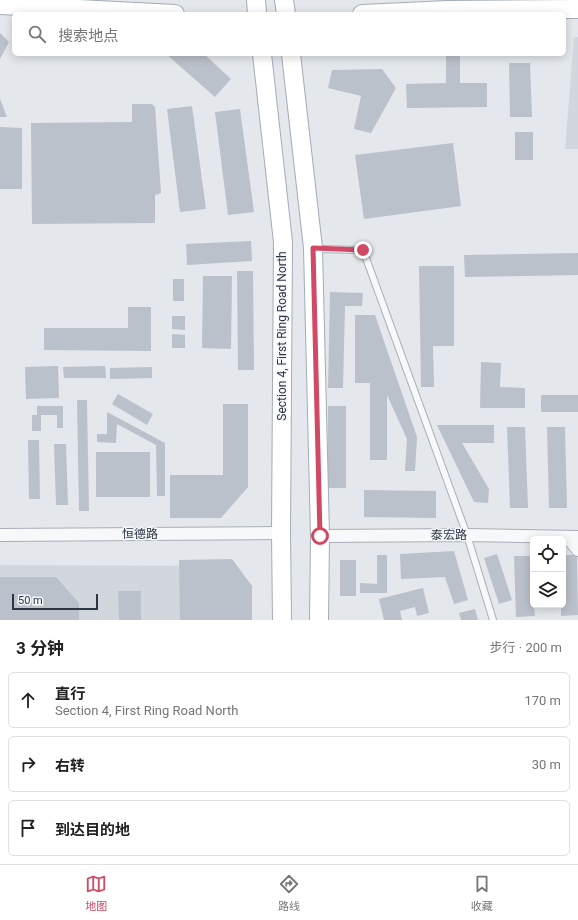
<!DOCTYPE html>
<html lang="zh">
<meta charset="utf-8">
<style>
:root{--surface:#fff;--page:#f6f6f6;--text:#222;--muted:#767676;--line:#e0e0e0;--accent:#d14965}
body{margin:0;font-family:Roboto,"Noto Sans SC",sans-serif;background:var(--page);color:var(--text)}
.controls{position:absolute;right:12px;bottom:12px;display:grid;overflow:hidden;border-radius:6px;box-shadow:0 2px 10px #0003}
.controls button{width:36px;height:36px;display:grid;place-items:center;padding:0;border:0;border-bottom:1px solid var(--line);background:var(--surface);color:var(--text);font:20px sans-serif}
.scale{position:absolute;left:12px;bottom:10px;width:86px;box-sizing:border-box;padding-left:4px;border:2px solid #2b3645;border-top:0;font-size:11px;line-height:14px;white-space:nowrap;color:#2b3645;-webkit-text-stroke:3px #f4f6f9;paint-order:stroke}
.stop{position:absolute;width:12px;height:12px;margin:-9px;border:3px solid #d14965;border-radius:50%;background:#fff}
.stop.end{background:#d14965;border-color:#fff;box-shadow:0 1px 4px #0008}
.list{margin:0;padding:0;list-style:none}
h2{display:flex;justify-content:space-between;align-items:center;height:52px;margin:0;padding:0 16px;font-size:17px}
h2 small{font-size:13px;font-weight:400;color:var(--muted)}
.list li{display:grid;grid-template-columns:26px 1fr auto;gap:12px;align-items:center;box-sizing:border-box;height:56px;margin:0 8px 8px;padding:0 8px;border:1px solid var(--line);border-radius:6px}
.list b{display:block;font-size:15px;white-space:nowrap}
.list p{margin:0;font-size:13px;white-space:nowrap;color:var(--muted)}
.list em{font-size:13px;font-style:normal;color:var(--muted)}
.icon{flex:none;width:22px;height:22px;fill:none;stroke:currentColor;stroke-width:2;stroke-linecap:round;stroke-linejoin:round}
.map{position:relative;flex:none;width:578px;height:620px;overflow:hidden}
.search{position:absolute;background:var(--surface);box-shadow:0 2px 10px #0003;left:12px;right:12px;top:12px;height:44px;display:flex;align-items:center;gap:10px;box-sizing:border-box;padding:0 14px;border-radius:6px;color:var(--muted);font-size:15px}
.sheet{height:244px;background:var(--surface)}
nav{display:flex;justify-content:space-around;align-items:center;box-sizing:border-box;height:56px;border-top:1px solid var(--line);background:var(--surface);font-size:11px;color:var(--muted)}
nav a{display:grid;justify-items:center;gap:2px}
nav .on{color:var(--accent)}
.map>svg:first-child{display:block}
</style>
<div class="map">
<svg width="578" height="620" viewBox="0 0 578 620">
<rect width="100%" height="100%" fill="#e4e7ec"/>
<path fill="#d2d7de" d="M 574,37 L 578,37 L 578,149 L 565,149 Z
M 0,565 L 228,566 L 231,620 L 0,620 Z"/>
<path fill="#bbc1ca" d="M 0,33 L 9,42 L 0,59 Z
M 166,54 L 204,54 L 231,79 L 215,97 Z
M 446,54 L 460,54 L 460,83 L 487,83 L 487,107 L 407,108 L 406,84 L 446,83 Z
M 509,63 L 530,63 L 532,117 L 510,117 Z
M 382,69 L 396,88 L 371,133 L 354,129 L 361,96 L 328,88 L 332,70 Z
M 0,99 L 7,117 L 0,117 Z
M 132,104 L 152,104 L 155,107 L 161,193 L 155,195 L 155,223 L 32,224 L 31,123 L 132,122 Z
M 192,106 L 206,209 L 180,212 L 167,109 Z
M 240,109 L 254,212 L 228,215 L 215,112 Z
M 0,127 L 22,128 L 22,189 L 0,189 Z
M 515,132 L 533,132 L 533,160 L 515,160 Z
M 453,143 L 461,206 L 364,219 L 355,155 Z
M 251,241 L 252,261 L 187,265 L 186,244 Z
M 578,253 L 578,275 L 465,277 L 464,255 Z
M 419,266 L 454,266 L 454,346 L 433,346 L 434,387 L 421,387 Z
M 237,271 L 253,271 L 254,370 L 238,370 Z
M 203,276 L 232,276 L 231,349 L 202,348 Z
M 173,279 L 184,279 L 184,301 L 173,301 Z
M 330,292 L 363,293 L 362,306 L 345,306 L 343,388 L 328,388 Z
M 128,307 L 151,307 L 151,351 L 44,350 L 44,328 L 128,328 Z
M 355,315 L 375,315 L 417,437 L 415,471 L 405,471 L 407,439 L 387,395 L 387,460 L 370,460 L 370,383 L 355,383 Z
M 172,316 L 185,316 L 185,330 L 172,329 Z
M 172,334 L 185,335 L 185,348 L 172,348 Z
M 481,362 L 501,363 L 500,387 L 525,388 L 525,408 L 480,408 Z
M 58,366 L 59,398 L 26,399 L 25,367 Z
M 105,366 L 106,378 L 64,378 L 63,367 Z
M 152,367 L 152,378 L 110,379 L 110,368 Z
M 118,394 L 153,414 L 147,425 L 112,404 Z
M 541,395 L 578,395 L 578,412 L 541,412 Z
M 77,400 L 87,400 L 89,511 L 79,511 Z
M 223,404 L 248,404 L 248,487 L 221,518 L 170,518 L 170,475 L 223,475 Z
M 37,406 L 63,406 L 63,428 L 57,428 L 57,415 L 41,415 L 41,431 L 32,431 L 32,415 L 37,415 Z
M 328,406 L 346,406 L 346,488 L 328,488 Z
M 107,412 L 165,443 L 165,496 L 157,496 L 156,445 L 117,424 L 116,443 L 97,442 L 97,434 L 107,434 Z
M 437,425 L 494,425 L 494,443 L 462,443 L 489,489 L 488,503 L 474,502 Z
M 507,427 L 525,427 L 528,508 L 510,508 Z
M 547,427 L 565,427 L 567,508 L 549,508 Z
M 28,440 L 39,440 L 40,499 L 29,499 Z
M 54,444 L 66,444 L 68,505 L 56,505 Z
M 96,452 L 150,452 L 150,497 L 96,497 Z
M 364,490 L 436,491 L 436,518 L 364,517 Z
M 454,551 L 468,600 L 454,604 L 445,577 L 401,579 L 400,554 Z
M 497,554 L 512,600 L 499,604 L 484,558 Z
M 377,555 L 387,555 L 387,593 L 360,593 L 360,583 L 377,584 Z
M 563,555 L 577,555 L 578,615 L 561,616 L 561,605 L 563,605 Z
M 514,556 L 532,556 L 533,605 L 534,605 L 535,616 L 516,617 Z
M 232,559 L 252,586 L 252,620 L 180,620 L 179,560 Z
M 340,560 L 356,560 L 356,596 L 340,596 Z
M 0,577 L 56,577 L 79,603 L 79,620 L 0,620 Z
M 423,588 L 429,613 L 417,616 L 415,607 L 400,611 L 402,620 L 384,620 L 379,599 Z
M 118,591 L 141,591 L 141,620 L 119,620 Z
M 475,609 L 478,620 L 461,620 L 459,613 Z"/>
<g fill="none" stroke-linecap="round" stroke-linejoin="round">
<g stroke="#a9aeb7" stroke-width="8">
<path id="lane" d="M 315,249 L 363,250 L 467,535 L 493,620"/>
</g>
<g stroke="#a9aeb7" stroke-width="14">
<path id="street" d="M 0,535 L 281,533
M 320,536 L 467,535 L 578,537
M 567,537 L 578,550"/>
</g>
<g stroke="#a3acb8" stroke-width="20">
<path id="primary" d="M 256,0 L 257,14
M 284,0 L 286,14
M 0,5 L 175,14
M 362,14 L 448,10 L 578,9
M 262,54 L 283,242 L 281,533 L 282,620
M 291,54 L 313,248 L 320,536 L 319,620"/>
</g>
<use href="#lane" stroke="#f7f8fa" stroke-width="6"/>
<use href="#street" stroke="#f7f8fa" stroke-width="12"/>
<use href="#primary" stroke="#fff" stroke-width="18"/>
</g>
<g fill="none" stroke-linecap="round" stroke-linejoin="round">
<path stroke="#d14965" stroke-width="5" d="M 320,536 L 313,248 L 363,250"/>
</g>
<g text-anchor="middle" stroke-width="3" stroke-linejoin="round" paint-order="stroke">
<g font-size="12" fill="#2b3645" stroke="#f4f6f9">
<text transform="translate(282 336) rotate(-90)" y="4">Section 4, First Ring Road North</text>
<text x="140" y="538">恒德路</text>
<text x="449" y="539">泰宏路</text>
</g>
</g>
</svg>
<div class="controls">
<button><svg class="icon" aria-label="locate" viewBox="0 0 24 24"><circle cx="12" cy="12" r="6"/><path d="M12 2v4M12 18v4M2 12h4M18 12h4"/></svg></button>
<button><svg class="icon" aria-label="layers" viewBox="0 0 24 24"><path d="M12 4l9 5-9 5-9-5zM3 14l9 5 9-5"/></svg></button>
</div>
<div class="scale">50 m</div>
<div class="stop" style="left:320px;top:536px"></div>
<div class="stop end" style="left:363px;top:250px"></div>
<div class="search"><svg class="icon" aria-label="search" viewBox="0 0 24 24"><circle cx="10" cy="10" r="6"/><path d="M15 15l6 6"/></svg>搜索地点</div>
</div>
<section class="sheet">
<h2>3 分钟<small>步行 · 200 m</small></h2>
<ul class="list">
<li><svg class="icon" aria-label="ahead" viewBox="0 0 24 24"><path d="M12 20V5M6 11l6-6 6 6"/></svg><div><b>直行</b><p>Section 4, First Ring Road North</p></div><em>170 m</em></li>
<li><svg class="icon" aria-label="right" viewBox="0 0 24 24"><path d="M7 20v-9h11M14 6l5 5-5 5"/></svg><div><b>右转</b></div><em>30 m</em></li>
<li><svg class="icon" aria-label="arrive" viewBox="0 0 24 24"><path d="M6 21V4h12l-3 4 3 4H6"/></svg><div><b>到达目的地</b></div></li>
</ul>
</section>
<nav>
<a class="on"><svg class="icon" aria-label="map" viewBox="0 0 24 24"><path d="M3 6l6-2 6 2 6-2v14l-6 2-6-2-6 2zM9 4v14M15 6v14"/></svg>地图</a>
<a><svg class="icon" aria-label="directions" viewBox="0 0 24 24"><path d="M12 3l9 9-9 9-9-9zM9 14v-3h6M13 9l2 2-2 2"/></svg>路线</a>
<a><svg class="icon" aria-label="saved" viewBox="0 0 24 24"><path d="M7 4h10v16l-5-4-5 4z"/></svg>收藏</a>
</nav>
